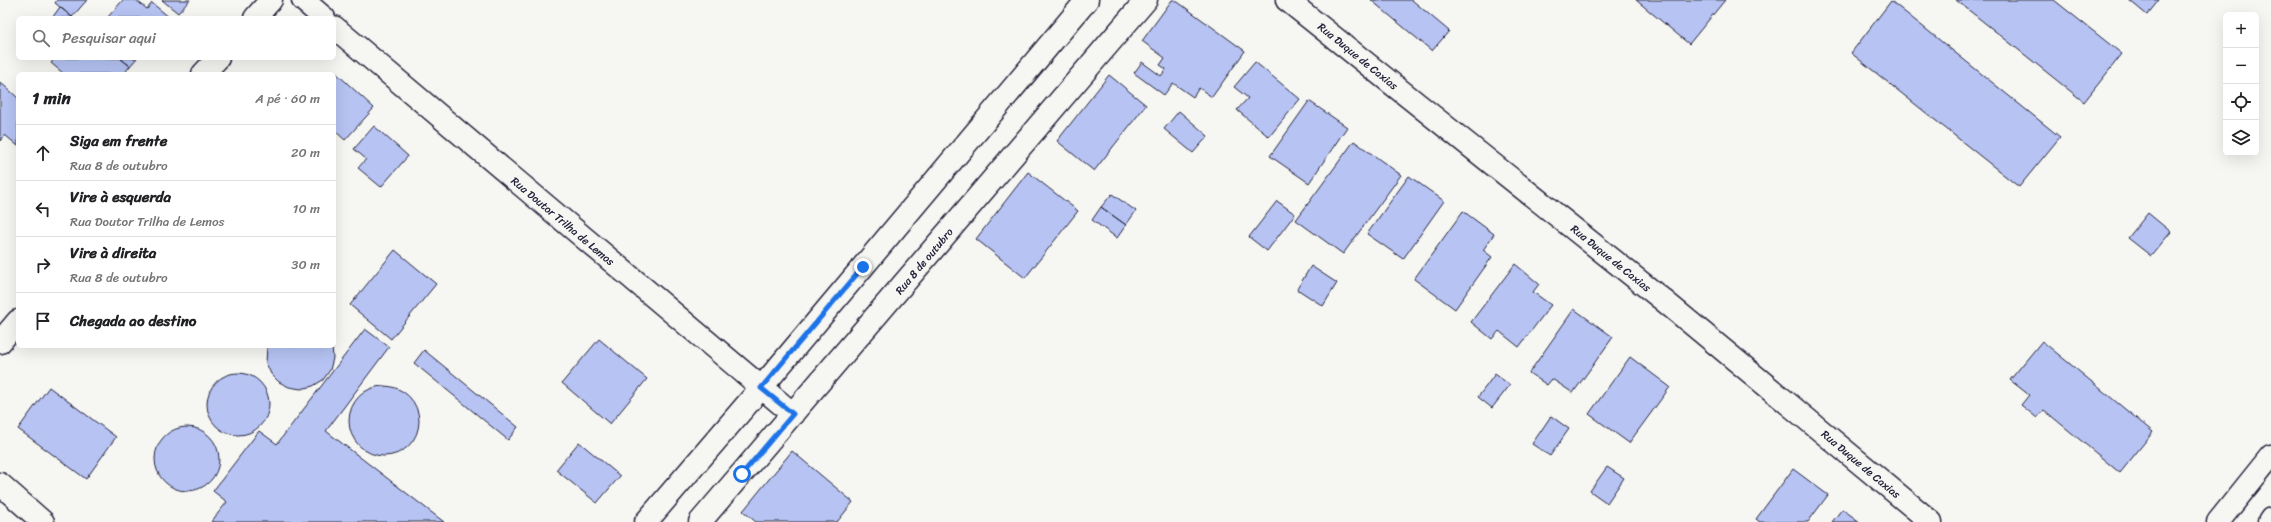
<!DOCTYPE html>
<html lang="pt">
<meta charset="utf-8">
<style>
:root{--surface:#fff;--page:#f2f2f2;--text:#202124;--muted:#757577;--line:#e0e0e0}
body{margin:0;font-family:Sriracha,sans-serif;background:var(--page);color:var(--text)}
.controls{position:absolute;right:12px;top:12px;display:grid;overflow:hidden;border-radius:6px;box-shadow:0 4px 16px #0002}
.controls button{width:36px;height:36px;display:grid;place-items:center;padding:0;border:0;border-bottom:1px solid var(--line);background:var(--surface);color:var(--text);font:20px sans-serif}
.stop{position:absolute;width:12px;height:12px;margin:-9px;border:3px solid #1a73e8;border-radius:50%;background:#fff}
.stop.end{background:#1a73e8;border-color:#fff;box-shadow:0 1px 4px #0008}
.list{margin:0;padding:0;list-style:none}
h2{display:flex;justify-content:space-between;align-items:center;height:52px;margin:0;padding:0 16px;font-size:17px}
h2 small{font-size:13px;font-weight:400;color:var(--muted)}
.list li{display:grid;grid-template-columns:26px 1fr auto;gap:12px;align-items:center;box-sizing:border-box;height:56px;padding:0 16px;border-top:1px solid var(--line)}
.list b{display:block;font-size:15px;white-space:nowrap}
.list p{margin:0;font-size:13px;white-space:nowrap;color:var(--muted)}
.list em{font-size:13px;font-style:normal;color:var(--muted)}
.icon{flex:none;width:22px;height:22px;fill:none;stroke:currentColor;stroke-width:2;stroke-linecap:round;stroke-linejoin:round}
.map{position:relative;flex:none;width:2271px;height:522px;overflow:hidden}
.search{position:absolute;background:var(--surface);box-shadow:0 4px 16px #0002;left:16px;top:16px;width:320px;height:44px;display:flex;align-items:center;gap:10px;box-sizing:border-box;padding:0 14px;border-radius:6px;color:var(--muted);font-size:15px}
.panel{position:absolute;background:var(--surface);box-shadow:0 4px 16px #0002;left:16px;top:72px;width:320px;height:276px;border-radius:6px}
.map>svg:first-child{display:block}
</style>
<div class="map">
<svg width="2271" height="522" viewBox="0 0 2271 522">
<rect width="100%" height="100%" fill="#f6f6f2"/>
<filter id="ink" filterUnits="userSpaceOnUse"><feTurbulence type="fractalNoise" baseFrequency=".025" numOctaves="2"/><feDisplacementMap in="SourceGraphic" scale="8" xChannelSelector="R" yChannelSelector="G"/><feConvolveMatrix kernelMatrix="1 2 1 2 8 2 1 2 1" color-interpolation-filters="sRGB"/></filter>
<g filter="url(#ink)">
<path fill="#b6c3f3" stroke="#22223b" d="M 57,0 L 87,0 L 72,17 L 55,3 Z
M 123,0 L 136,0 L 147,9 L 152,3 L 170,18 L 107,18 Z
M 162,0 L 190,0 L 178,13 Z
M 1172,0 L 1175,0 L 1245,51 L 1212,97 L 1199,88 L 1193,97 L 1173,83 L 1164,95 L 1134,73 L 1142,62 L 1161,76 L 1166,69 L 1160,65 L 1165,58 L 1142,41 Z
M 1371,0 L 1412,0 L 1449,31 L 1432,51 Z
M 1636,0 L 1725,0 L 1689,44 Z
M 1956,0 L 2054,0 L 2122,54 L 2084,102 Z
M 2129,0 L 2159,0 L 2147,15 Z
M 1891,1 L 2060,137 L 2019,187 L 1851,53 Z
M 60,7 L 72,17 L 73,18 L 52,18 Z
M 55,58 L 120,58 L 130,66 L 124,74 L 64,74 L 51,63 Z
M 120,58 L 137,58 L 130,66 Z
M 1255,62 L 1300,99 L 1269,137 L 1237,110 L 1248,98 L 1234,87 Z
M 334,71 L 374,108 L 345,140 L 334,130 L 334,74 L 331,74 Z
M 1109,75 L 1146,105 L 1094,171 L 1057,141 Z
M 0,82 L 18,98 L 18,146 L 5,135 L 0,141 Z
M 1309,101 L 1347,127 L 1309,183 L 1270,156 Z
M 1179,111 L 1208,136 L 1193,153 L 1164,129 Z
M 374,126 L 408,156 L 381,187 L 358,168 L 366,159 L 354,149 Z
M 1354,141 L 1401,175 L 1343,254 L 1296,220 Z
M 1028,172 L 1078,211 L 1025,278 L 976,239 Z
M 1409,176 L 1444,201 L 1403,259 L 1367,234 Z
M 1112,194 L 1136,211 L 1126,225 L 1101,207 Z
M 1277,201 L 1295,214 L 1267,251 L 1249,237 Z
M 1101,207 L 1126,225 L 1117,238 L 1092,220 Z
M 1463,211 L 1494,234 L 1483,250 L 1492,257 L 1455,309 L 1414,279 Z
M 2148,213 L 2171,232 L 2151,256 L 2128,238 Z
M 395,250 L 436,284 L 391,339 L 350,305 Z
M 1515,264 L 1539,284 L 1533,292 L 1551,305 L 1519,347 L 1499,331 L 1492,339 L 1471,322 Z
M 1311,266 L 1337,283 L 1323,306 L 1297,289 Z
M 1574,309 L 1613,337 L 1573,393 L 1552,379 L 1547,385 L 1529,373 Z
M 365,329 L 389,347 L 326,431 L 444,522 L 211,522 L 227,502 L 213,491 L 259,431 L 277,444 Z
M 599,339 L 647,379 L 610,424 L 562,383 Z
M 2042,341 L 2153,432 L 2120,473 L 2044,410 L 2037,418 L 2021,405 L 2029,395 L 2010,380 Z
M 267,346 L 332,346 L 333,358 L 330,370 L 323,380 L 313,386 L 301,389 L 289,387 L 279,382 L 271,374 L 266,363 Z
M 424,350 L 518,427 L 508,440 L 414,363 Z
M 1630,357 L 1670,387 L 1629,443 L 1589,414 Z
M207 404a31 31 0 1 1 62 0a31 31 0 1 1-62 0Z
M 1495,374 L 1510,385 L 1492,408 L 1478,397 Z
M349 421a35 35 0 1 1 70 0a35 35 0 1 1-70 0Z
M 49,387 L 116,437 L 86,479 L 18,429 Z
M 1551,416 L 1569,429 L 1550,456 L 1532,444 Z
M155 459a32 32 0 1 1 64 0a32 32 0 1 1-64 0Z
M 579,442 L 620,476 L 597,503 L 556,470 Z
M 792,451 L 853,502 L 837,522 L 756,522 L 743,511 Z
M 1607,467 L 1624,478 L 1607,503 L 1590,491 Z
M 1793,469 L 1828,495 L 1808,522 L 1760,522 L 1756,519 Z
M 1842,509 L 1860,522 L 1832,522 Z"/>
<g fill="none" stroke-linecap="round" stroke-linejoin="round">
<g stroke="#22223b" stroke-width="25">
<path id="minor" d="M 303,0 L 324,18
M 1287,0 L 1663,300 L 1931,522
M 255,18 L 271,0
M 334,27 L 793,414
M 203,74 L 218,58
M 0,342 L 18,321
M 0,484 L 43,522
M 646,522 L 761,388 L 1087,0
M 700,522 L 1146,0
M 2218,522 L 2271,456
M 2269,522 L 2271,519"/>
</g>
<use href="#minor" stroke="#f6f6f2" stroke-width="22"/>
</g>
</g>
<g fill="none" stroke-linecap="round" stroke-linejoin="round" filter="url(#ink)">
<path stroke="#1a73e8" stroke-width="5" d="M 742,474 L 793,414 L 761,388 L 863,267"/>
</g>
<g text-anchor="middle" stroke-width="4" stroke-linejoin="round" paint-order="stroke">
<g font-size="11" fill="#22223b" stroke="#f6f6f2">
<text transform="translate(1358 56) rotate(39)" y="4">Rua Duque de Caxias</text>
<text transform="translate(563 221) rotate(40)" y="4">Rua Doutor Trilha de Lemos</text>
<text transform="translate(1611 258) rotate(39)" y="4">Rua Duque de Caxias</text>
<text transform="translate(924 261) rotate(-50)" y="4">Rua 8 de outubro</text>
<text transform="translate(1861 464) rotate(40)" y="4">Rua Duque de Caxias</text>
</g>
</g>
</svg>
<div class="controls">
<button>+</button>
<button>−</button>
<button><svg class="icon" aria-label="locate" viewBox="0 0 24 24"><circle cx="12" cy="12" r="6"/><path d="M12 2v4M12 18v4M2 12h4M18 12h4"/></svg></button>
<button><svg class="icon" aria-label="layers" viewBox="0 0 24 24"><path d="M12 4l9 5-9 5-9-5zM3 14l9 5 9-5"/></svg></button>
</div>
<div class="stop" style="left:742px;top:474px"></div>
<div class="stop end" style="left:863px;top:267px"></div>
<div class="search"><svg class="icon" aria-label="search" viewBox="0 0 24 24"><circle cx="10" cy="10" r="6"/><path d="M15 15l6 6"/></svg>Pesquisar aqui</div>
<section class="panel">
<h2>1 min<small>A pé · 60 m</small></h2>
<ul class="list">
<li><svg class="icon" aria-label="ahead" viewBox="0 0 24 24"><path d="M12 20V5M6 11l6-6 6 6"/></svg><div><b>Siga em frente</b><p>Rua 8 de outubro</p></div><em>20 m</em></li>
<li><svg class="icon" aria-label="left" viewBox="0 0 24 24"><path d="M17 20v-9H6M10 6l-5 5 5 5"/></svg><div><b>Vire à esquerda</b><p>Rua Doutor Trilha de Lemos</p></div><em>10 m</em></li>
<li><svg class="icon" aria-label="right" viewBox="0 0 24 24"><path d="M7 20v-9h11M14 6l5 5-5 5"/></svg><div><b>Vire à direita</b><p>Rua 8 de outubro</p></div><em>30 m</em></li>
<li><svg class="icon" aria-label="arrive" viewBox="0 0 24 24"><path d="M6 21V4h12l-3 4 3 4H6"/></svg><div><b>Chegada ao destino</b></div></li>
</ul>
</section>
</div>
